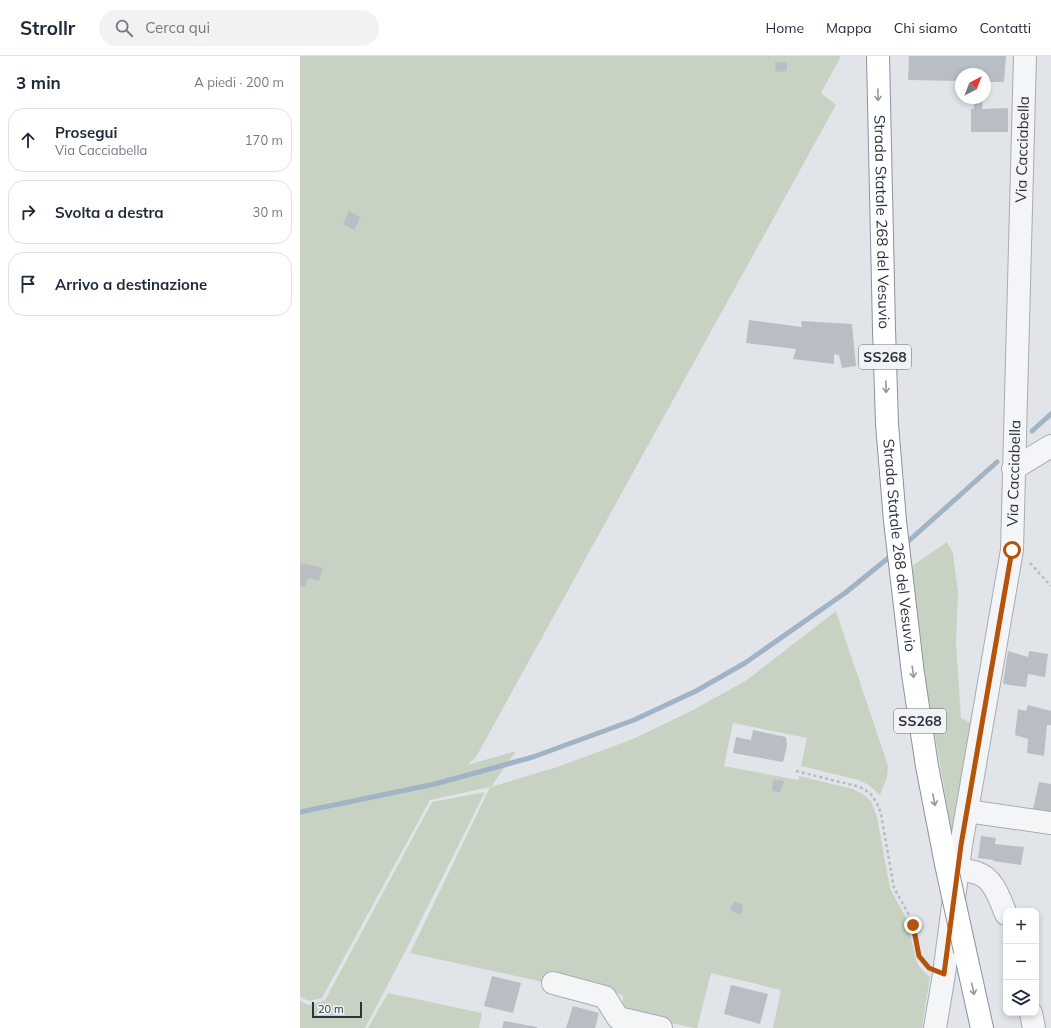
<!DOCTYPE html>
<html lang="it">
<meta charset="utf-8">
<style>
:root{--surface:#fff;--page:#f2f2f3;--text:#1f2937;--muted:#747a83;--line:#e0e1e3}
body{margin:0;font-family:Mulish,sans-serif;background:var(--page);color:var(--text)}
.controls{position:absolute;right:12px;bottom:12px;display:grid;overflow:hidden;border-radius:8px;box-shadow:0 2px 6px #0003}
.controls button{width:36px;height:36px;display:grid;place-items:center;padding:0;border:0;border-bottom:1px solid var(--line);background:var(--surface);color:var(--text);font:20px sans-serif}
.compass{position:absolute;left:655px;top:12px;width:36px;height:36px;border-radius:50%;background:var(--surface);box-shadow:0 2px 6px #0003;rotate:42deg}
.scale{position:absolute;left:12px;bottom:10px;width:50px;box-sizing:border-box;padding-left:4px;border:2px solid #2b333f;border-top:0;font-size:11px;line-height:14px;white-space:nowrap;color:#2b333f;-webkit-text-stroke:3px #f1f3f6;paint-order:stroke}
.stop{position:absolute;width:12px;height:12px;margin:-9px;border:3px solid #b45309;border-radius:50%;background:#fff}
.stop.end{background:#b45309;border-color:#fff;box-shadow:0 1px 4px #0008}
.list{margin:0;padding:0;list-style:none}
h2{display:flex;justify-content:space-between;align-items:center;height:52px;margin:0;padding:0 16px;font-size:17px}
h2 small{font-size:13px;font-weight:400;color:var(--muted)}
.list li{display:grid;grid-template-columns:26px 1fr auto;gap:12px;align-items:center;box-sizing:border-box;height:64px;margin:0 8px 8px;padding:0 8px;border:1px solid var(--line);border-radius:16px}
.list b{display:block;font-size:15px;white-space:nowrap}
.list p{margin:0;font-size:13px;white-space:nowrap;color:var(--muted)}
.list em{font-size:13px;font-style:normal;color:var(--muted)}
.icon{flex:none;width:22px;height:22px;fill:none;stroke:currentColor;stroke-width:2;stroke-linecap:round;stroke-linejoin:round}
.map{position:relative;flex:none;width:751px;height:972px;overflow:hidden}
header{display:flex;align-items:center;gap:24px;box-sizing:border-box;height:56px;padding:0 20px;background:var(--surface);border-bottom:1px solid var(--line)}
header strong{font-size:19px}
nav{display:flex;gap:22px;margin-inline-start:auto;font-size:14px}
.search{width:280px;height:36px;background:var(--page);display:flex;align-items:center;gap:10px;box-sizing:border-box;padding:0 14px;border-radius:22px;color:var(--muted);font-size:15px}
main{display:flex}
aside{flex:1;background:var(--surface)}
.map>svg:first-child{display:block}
</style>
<header>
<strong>Strollr</strong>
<div class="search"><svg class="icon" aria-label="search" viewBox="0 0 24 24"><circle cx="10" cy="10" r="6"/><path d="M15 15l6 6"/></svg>Cerca qui</div>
<nav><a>Home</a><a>Mappa</a><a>Chi siamo</a><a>Contatti</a></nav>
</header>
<main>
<aside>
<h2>3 min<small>A piedi · 200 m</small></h2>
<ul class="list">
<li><svg class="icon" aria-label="ahead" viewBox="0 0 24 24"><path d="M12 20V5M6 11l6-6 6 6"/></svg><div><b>Prosegui</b><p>Via Cacciabella</p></div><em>170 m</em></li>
<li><svg class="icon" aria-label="right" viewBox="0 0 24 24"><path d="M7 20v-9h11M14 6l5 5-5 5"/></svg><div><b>Svolta a destra</b></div><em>30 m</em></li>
<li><svg class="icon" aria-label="arrive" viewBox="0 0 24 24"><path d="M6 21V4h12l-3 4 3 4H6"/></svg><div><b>Arrivo a destinazione</b></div></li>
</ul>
</aside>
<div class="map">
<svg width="751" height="972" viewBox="0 0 751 972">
<rect width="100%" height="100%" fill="#e1e5e9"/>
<path fill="#c8d2c3" d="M 0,0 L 541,0 L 521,37 L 536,49 L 176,701 L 167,709 L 216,695 L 191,731 L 257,711 L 333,683 L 393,654 L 447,624 L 536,555 L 588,710 L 587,721 L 580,739 L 569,729 L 558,724 L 501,710 L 507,682 L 433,667 L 424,710 L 498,724 L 499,720 L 553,733 L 564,739 L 571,745 L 577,761 L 590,832 L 594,840 L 606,862 L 617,907 L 623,915 L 630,921 L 622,972 L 473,972 L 481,934 L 411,917 L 397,972 L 395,972 L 322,957 L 323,939 L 252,921 L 248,927 L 110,897 L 190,731 L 130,744 L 22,942 L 9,945 L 0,941 Z
M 647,486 L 653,497 L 658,536 L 656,588 L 661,662 L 675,669 L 656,800 L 627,634 L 612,510 Z
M 185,736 L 106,894 L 65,972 L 0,972 L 0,945 L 9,949 L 25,944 L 132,746 Z
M 88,937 L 182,957 L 179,972 L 68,972 Z"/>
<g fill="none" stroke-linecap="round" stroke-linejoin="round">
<path stroke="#a0b4c5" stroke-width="5" d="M 732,375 L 751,358
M 603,490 L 697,406
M 0,756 L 135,728 L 233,701 L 334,664 L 396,635 L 445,607 L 545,537 L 592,499"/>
</g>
<path fill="#b9bec5" d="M 609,0 L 706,0 L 704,26 L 685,26 L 685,18 L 661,18 L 661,25 L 608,24 Z
M 475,6 L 487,6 L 487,15 L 476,16 Z
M 674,42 L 683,42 L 682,53 L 708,52 L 708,76 L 671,76 L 671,53 L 674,53 Z
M 49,155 L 61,161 L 54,174 L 43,168 Z
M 449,264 L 502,271 L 501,265 L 552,268 L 556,310 L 542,312 L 539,299 L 534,298 L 534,308 L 493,303 L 496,293 L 446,287 Z
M 0,507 L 23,512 L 19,525 L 8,522 L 5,531 L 0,529 Z
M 708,595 L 728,601 L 729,595 L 748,598 L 745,621 L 728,618 L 726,631 L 703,628 Z
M 728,649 L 751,655 L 751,669 L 747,669 L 744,700 L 727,697 L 728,683 L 715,679 L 718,653 L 726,655 Z
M 453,674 L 486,681 L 487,690 L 483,706 L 433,697 L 436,681 L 451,684 Z
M 473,724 L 484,725 L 480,736 L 472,735 Z
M 739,726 L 751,728 L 751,756 L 733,753 Z
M 681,780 L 696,782 L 695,788 L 724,791 L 721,809 L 693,805 L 694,804 L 678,802 Z
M 434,845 L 443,849 L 441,859 L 430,854 Z
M 192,920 L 221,927 L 213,957 L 184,950 Z
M 431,929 L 468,938 L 460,968 L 424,958 Z
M 273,950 L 299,957 L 295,972 L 266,972 Z
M 204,965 L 237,971 L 237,972 L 202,972 Z"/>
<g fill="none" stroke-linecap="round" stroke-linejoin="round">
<g stroke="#a7acb3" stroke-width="24">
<g id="minor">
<path d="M 713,413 L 751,390"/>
<path d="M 667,755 L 751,767"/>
<path d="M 658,813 C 664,814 671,815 677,817 C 694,822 700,844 706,858"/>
<path d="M 253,927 L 305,941 L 318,962 L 361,972"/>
<path d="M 731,957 L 734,972"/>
<path id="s1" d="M 635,972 L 644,918 L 661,789 L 712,494 L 725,0"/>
</g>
</g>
<g stroke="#8a939e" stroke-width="24">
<g id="highway">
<path id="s2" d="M 578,0 L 584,273 L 587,368 L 595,465 L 613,618 L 627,710 L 646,808"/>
<path d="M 665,895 L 682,972"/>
</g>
</g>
<path stroke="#b8bbc0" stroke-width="2.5" stroke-dasharray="3 3" stroke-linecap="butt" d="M 730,507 L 751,530
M 496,715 L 560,731 L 570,737 L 577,747 L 581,758 L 594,832 L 608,857 L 613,869 L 619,900 L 625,908"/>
<use href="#minor" stroke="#f4f5f7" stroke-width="22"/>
<use href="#highway" stroke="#fff" stroke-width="22"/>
<g stroke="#8a939e" stroke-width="24" stroke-linecap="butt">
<path id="highway-bridge" d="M 646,808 L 665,895"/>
</g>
<use href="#highway-bridge" stroke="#fff" stroke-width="22"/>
</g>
<defs><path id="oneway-shaft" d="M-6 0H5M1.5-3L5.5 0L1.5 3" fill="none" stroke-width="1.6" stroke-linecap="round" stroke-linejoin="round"/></defs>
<g stroke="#95999f">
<use href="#oneway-shaft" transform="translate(578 39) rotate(89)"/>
<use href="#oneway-shaft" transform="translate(586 331) rotate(88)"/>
<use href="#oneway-shaft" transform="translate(613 616) rotate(82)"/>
<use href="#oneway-shaft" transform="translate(634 744) rotate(79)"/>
<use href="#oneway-shaft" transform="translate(673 933) rotate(77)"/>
</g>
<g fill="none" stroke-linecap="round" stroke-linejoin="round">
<path stroke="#b45309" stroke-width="5" d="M 613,869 L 619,900 L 629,912 L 644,918 L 661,789 L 712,494"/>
</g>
<g text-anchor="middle" stroke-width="4" stroke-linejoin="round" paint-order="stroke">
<g fill="#f1f3f6" stroke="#666d76" stroke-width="1">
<rect x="559" y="289" width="52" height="24" rx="3"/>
<rect x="594" y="653" width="52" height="24" rx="3"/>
</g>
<g font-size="14" font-weight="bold" fill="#2b333f">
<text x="585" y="306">SS268</text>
<text x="620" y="670">SS268</text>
</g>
<g font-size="15" fill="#2b333f" stroke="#f1f3f6">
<text dy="5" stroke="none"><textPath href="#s1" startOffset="885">Via Cacciabella</textPath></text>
<text dy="5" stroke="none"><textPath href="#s2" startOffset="166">Strada Statale 268 del Vesuvio</textPath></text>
<text dy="5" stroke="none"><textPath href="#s1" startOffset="561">Via Cacciabella</textPath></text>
<text dy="5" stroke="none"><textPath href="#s2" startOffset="490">Strada Statale 268 del Vesuvio</textPath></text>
</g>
</g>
</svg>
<div class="controls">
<button>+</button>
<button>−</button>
<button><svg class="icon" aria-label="layers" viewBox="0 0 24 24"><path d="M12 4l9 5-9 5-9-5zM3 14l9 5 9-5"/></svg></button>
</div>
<svg class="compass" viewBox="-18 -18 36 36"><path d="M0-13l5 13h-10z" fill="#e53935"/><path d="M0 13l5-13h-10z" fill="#747a83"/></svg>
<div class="scale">20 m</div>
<div class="stop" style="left:712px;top:494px"></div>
<div class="stop end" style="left:613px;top:869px"></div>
</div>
</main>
